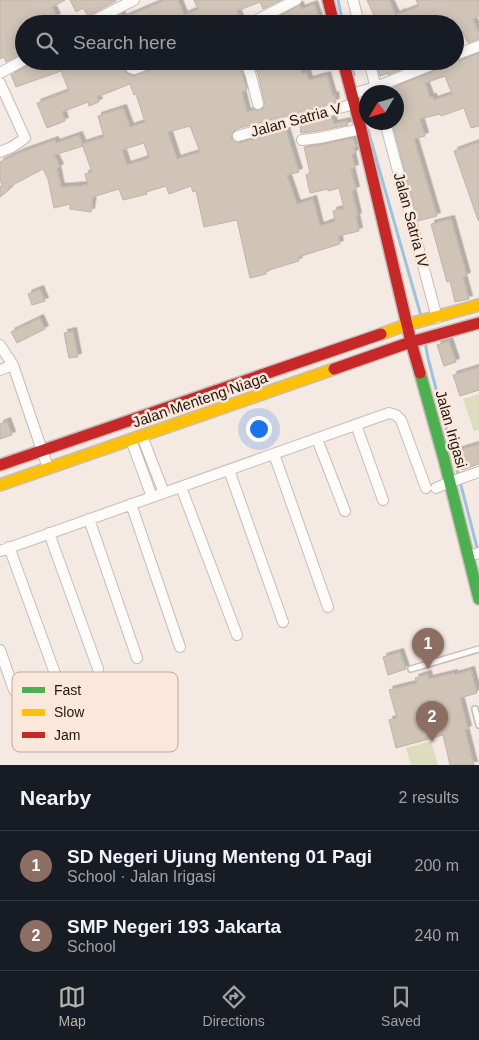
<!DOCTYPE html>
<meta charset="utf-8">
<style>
:root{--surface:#171b24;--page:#242831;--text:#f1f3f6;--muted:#9ea1a6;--line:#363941;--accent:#b5b1af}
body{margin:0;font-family:Arial,sans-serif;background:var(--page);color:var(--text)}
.compass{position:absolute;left:359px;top:85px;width:45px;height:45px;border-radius:50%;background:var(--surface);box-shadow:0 2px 12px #0003;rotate:232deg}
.you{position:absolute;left:258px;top:428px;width:18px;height:18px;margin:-12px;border:4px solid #fff;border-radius:50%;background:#1a73e8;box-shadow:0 0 0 8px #1a73e833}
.badge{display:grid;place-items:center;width:32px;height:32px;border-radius:50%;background:var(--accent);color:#fff;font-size:16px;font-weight:700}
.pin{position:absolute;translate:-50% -41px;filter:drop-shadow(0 1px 2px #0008)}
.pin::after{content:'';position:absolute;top:26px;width:18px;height:15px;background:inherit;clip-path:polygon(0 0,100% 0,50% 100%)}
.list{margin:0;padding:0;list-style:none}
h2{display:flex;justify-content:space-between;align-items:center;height:65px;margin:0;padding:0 20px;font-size:21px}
h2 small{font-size:16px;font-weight:400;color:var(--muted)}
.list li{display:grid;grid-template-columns:32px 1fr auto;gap:15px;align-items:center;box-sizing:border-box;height:70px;padding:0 20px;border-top:1px solid var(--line)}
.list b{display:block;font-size:19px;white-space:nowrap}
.list p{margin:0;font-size:16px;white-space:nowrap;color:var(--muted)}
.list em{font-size:16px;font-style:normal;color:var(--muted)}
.icon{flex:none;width:28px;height:28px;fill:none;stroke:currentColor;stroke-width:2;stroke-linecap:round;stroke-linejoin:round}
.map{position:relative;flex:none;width:479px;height:765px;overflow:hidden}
.search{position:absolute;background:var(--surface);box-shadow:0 2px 12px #0003;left:15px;right:15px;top:15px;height:55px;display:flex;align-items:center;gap:12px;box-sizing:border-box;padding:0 18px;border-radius:28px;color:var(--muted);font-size:19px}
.sheet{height:205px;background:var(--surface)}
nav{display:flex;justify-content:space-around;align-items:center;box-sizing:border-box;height:70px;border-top:1px solid var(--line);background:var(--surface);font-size:14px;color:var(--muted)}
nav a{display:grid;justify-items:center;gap:2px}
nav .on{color:var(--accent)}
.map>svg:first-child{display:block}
</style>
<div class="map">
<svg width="479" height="765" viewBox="0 0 479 765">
<defs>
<filter id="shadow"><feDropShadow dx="3.5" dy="-3.5" stdDeviation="0" flood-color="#0004"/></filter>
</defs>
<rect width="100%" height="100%" fill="#f4e9e3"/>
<path fill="#dedcbf" d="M 479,394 L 479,430 L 474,431 L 463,399 Z
M 431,741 L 438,765 L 411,765 L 406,748 Z"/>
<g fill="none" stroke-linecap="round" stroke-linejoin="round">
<path stroke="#9cc2dd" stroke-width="3" d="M 338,0 L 343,24
M 351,61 L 354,75
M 368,130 L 421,316
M 425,342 L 428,358 L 478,551"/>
</g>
<path fill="#d0c4b7" stroke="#bdb4ac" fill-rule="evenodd" filter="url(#shadow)" d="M 0,0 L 65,0 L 52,7 L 57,17 L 44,24 L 24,24 L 24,53 L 6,62 L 4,57 L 0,59 Z
M 70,0 L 116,0 L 116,1 L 88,16 L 83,8 L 76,12 Z
M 165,0 L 178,0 L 184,15 L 198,9 L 194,0 L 281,0 L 263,9 L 260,2 L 237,11 L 242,24 L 103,24 L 121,14 L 123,18 Z
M 367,0 L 389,0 L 396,15 L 402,12 L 402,13 L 419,6 L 416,0 L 479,0 L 479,16 L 474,18 L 473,20 L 479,33 L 479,39 L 468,43 L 462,31 L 455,34 L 455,24 L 378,24 Z
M 314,4 L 321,24 L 265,24 L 300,5 L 301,9 Z
M 479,53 L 479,126 L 471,128 L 464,108 L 441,116 L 440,114 L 420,119 L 425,136 L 414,139 L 437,216 L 418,221 L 392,122 L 396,122 L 396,91 L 393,92 L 392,88 L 444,67 L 447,65 L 448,61 L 458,61 ZM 445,76 L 452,94 L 434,100 L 433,97 L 430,97 L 425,83 Z
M 31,61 L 34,61 L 35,65 L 44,61 L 121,61 L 126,73 L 132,76 L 136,75 L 159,67 L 163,63 L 169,61 L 238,61 L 247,90 L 242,92 L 247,112 L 254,110 L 260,110 L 263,109 L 265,105 L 258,74 L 252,61 L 281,61 L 281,63 L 288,61 L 299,61 L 302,74 L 307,73 L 309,80 L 327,75 L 333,96 L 335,95 L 336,102 L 236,129 L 233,132 L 231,137 L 234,141 L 239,143 L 286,130 L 299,172 L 287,175 L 297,204 L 313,199 L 320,226 L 335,221 L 333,211 L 344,208 L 339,188 L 328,191 L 328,189 L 310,193 L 306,175 L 310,173 L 304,147 L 320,145 L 353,138 L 356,147 L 353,148 L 356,152 L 352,155 L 355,168 L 351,169 L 356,190 L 352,191 L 358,216 L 356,217 L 359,231 L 338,236 L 340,244 L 298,257 L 299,261 L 266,271 L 266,274 L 250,278 L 237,220 L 204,227 L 196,191 L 193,192 L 191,186 L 169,194 L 166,186 L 146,192 L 147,194 L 123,200 L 119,189 L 93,197 L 91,212 L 70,209 L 70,204 L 54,208 L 48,179 L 43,169 L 9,187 L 10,189 L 0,197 L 0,187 L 2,185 L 0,180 L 0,162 L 21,152 L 55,140 L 56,143 L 79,135 L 83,146 L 54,155 L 60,167 L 57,169 L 61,187 L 88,185 L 85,174 L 92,172 L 82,144 L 104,137 L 98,116 L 123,108 L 130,127 L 145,122 L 136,94 L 134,95 L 130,84 L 97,97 L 99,102 L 89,106 L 88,102 L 62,112 L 65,121 L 47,128 L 37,103 L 69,91 L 61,71 L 16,87 L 11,75 L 27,66 ZM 190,126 L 200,152 L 177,159 L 168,132 ZM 144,143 L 149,158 L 127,165 L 122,150 Z
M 383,61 L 422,61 L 388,75 L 388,73 L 380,76 L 377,66 L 384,64 Z
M 332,117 L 334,124 L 347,121 L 348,125 L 318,131 L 301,133 L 300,126 Z
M 479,142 L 479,220 L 478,220 L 454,151 Z
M 451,219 L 467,276 L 463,277 L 469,299 L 455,302 L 450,281 L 447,282 L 431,224 Z
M 40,289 L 45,301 L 32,305 L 28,294 Z
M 40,318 L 45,329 L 17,343 L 11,332 Z
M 73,331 L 78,357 L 69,358 L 64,333 Z
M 449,341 L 456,362 L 444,366 L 437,345 Z
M 479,367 L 479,390 L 460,396 L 453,375 Z
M 7,421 L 12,435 L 0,439 L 0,424 Z
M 479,444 L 479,464 L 462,470 L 456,451 Z
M 400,652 L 406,669 L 388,675 L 383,657 Z
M 471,670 L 477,693 L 460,698 L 468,729 L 465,730 L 474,765 L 450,765 L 443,735 L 396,748 L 389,720 L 397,718 L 389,690 L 417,683 L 415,678 L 428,674 L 429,679 L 454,673 L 454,675 Z"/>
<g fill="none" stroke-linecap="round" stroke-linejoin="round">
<g stroke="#c7bcb6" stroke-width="8">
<path id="lane" d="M 411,669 L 479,649
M 475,709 L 479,725"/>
</g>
<g stroke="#c7bcb6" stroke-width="12">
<path id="street" d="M 353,0 L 359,24
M 87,24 L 134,0
M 249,24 L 296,0
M 455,55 L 479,46
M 128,61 L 131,68 L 134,69 L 157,61
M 245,61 L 251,76 L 258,104
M 369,61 L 377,92
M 0,73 L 24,60
M 0,83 L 25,138 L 12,147 L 0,152
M 352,94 L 376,87 L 441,61
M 385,122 L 437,318
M 238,136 L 354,104
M 302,140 L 319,138 L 361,129
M 0,345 L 13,365 L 48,468
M 0,370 L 13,365
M 356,425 L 383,500
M 142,436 L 164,493
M 317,439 L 345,511
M 131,440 L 152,497
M 274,454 L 328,607
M 229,470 L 283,622
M 181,487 L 237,635
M 436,488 L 450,482 L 479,472
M 131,504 L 180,647
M 89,519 L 137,658
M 49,533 L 98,669
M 9,547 L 57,679
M 0,551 L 389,413 L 396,415 L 401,420 L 426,488
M 468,556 L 479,553
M 0,650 L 14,690"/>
</g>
<g stroke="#c7bcb6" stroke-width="14">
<path id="fast" d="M 420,373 L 444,459 L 479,599"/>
</g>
<g stroke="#c7bcb6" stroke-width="14">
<path id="slow" d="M 381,334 L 406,325 L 479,305
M 0,485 L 334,369"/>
</g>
<g stroke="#c7bcb6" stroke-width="14">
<path id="jam" d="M 328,0 L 334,24
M 343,61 L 361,129 L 411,342 L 420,373
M 334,369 L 411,342 L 479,323
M 0,465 L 381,334"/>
</g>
<use href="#lane" stroke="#fdfcfb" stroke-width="5"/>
<use href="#street" stroke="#fdfcfb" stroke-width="10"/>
<use href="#fast" stroke="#4caf50" stroke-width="11"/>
<use href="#slow" stroke="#ffc107" stroke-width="11"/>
<use href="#jam" stroke="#c62828" stroke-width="11"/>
</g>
<g text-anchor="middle" stroke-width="5" stroke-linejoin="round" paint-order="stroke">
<g font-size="15" fill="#22160f" stroke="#fce8db">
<text transform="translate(296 120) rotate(-15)" y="5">Jalan Satria V</text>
<text transform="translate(411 220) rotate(75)" y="5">Jalan Satria IV</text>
<text transform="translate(200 400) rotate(-19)" y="5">Jalan Menteng Niaga</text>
<text transform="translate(451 429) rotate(74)" y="5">Jalan Irigasi</text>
</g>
</g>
<rect x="12" y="672" width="166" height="80" rx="8" fill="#fce8db" stroke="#bba99e" stroke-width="1"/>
<rect x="22" y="687" width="23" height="6" fill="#4caf50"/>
<rect x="22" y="709" width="23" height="7" fill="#ffc107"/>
<rect x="22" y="732" width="23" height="6" fill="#c62828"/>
<g font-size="14" fill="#22160f">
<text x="54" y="695">Fast</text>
<text x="54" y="717">Slow</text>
<text x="54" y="740">Jam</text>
</g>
</svg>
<svg class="compass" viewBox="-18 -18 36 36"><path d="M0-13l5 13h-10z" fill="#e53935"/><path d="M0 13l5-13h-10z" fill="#9ea1a6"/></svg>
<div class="you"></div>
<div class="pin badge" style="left:428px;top:669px;background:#8d6e63">1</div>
<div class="pin badge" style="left:432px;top:742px;background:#8d6e63">2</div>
<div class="search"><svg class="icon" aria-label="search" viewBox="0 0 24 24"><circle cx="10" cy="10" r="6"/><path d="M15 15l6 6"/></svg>Search here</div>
</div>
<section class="sheet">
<h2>Nearby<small>2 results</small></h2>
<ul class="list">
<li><span class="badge" style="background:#8d6e63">1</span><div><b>SD Negeri Ujung Menteng 01 Pagi</b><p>School · Jalan Irigasi</p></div><em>200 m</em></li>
<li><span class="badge" style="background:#8d6e63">2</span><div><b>SMP Negeri 193 Jakarta</b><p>School</p></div><em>240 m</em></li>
</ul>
</section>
<nav>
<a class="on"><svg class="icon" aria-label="map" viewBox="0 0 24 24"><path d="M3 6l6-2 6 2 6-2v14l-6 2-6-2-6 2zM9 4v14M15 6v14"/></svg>Map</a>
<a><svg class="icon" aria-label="directions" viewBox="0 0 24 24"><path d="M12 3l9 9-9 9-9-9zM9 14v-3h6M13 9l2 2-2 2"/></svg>Directions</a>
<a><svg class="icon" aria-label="saved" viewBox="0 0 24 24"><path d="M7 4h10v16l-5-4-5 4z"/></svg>Saved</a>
</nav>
